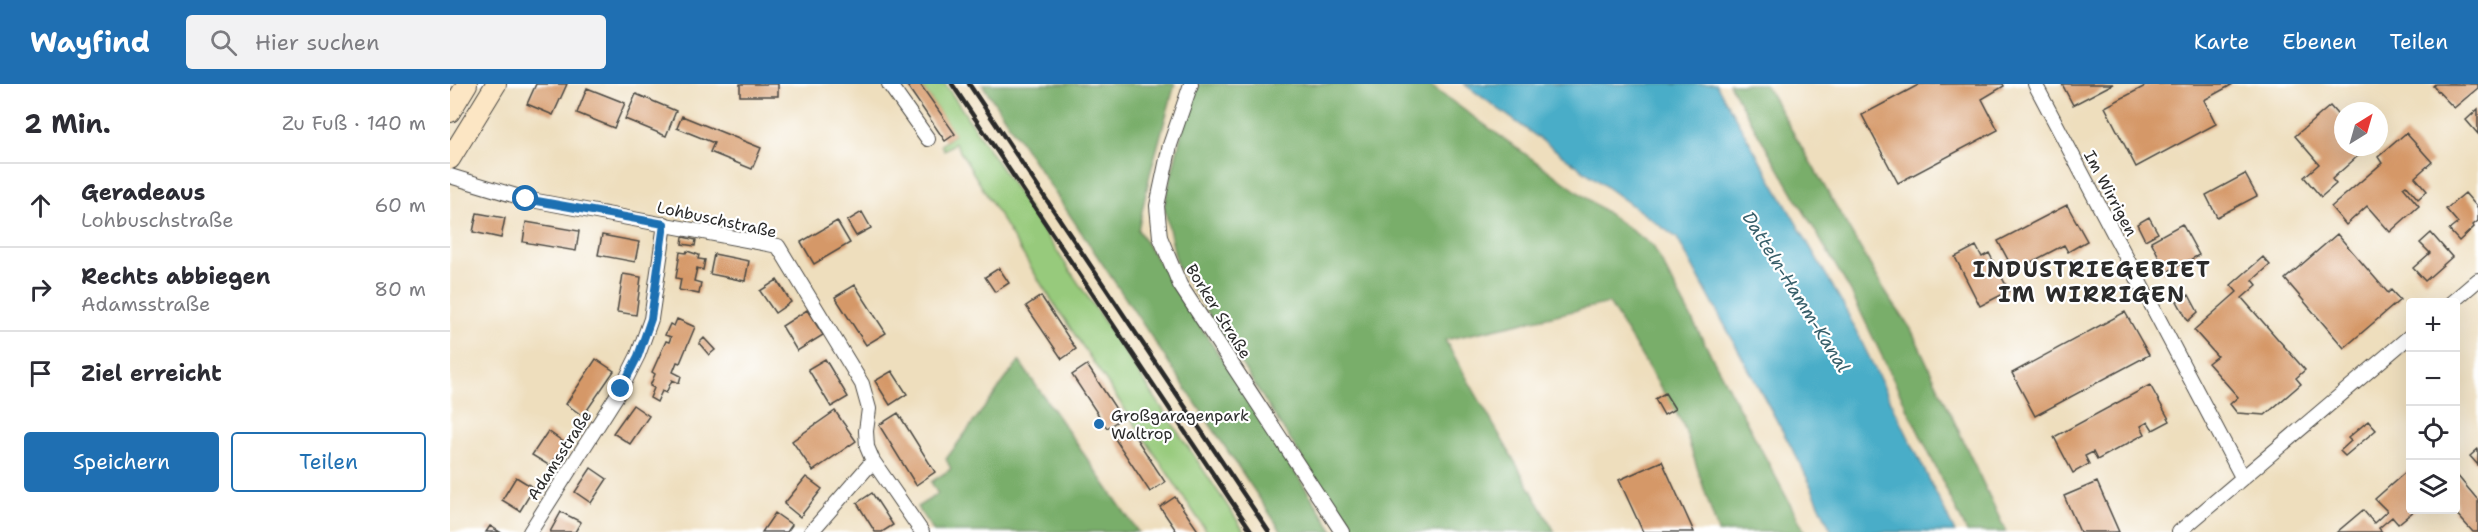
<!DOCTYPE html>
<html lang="de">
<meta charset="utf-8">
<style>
:root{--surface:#fff;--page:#f2f2f3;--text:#2b2b33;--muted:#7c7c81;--line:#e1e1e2;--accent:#1f6fb2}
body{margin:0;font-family:"Shantell Sans",sans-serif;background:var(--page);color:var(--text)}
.controls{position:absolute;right:18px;bottom:18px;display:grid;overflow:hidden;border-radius:6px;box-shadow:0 6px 24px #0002}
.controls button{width:54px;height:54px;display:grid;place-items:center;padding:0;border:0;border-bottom:2px solid var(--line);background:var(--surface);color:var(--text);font:30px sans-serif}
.compass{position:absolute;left:1884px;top:18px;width:54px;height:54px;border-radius:50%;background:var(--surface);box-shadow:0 6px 24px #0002;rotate:37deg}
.stop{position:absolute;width:18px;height:18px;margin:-14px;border:4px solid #1f6fb2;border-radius:50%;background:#fff}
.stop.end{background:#1f6fb2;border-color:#fff;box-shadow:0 2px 6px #0008}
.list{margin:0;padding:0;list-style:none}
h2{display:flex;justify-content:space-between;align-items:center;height:78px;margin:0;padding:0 24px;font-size:26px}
h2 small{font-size:20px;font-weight:400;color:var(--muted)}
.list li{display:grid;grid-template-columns:39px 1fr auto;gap:18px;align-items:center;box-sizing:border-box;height:84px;padding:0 24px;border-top:2px solid var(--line)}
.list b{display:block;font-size:22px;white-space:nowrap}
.list p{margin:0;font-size:20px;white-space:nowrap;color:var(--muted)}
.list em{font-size:20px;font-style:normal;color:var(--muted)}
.actions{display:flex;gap:12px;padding:18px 24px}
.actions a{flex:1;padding:14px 0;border:2px solid var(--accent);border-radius:6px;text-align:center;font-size:21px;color:var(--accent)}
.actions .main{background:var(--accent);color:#fff}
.icon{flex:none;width:33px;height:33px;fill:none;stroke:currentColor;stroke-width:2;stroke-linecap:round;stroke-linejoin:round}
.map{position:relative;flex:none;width:2028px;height:448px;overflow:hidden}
header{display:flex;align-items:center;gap:36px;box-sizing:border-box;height:84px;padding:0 30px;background:var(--accent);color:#fff}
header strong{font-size:28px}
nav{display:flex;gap:33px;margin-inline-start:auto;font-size:21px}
.search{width:420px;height:54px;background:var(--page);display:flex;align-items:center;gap:15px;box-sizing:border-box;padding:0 21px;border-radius:6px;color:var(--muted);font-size:22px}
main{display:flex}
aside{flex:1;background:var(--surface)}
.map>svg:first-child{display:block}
</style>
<header>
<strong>Wayfind</strong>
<div class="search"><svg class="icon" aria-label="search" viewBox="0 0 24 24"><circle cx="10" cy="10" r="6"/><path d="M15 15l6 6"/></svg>Hier suchen</div>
<nav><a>Karte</a><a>Ebenen</a><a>Teilen</a></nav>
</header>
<main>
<aside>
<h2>2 Min.<small>Zu Fuß · 140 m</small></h2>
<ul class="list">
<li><svg class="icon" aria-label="ahead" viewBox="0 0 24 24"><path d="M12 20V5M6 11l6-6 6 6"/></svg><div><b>Geradeaus</b><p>Lohbuschstraße</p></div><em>60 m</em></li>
<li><svg class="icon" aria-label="right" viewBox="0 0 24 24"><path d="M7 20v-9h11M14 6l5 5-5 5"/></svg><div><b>Rechts abbiegen</b><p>Adamsstraße</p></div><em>80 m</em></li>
<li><svg class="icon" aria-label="arrive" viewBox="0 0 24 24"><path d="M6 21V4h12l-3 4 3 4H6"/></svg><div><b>Ziel erreicht</b></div></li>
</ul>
<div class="actions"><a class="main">Speichern</a><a>Teilen</a></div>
</aside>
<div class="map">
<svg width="2028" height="448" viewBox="0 0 2028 448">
<rect width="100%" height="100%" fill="#fff"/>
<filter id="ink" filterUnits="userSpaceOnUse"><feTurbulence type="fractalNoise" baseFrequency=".0167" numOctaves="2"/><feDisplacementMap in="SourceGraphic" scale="12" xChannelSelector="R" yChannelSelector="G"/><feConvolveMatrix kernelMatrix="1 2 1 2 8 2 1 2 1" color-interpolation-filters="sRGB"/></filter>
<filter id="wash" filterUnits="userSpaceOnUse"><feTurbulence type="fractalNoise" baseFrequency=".008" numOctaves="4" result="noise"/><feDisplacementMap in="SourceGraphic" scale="24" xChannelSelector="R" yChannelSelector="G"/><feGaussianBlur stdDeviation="1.35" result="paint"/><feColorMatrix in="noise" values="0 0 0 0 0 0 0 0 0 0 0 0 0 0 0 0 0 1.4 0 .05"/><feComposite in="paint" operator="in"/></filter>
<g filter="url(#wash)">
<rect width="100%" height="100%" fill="#eedebd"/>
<path fill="#97ca7b" stroke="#617a53" stroke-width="1.5" d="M 470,0 L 495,0 L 795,448 L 757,448 L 593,203 L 505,59 L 494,66 L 491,61 L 504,50 Z"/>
<path fill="#79ae6b" stroke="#526c4b" stroke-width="1.5" d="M 532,0 L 725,0 L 700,90 L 688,146 L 884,448 L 832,448 Z
M 749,0 L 978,0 L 1203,162 L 1355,448 L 1268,448 L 1233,340 L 1159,219 L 995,256 L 1105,448 L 900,448 L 727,181 L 714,122 L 736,30 Z
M 1279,0 L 1315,0 L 1438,212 L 1461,245 L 1556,448 L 1517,448 L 1400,206 Z
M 569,277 L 675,429 L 688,448 L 484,448 L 467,423 L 488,410 L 481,398 L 501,385 L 496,375 Z"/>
<path fill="#49adc8" stroke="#3a6c7a" stroke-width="1.5" d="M 1014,0 L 1266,0 L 1393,220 L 1505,448 L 1382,448 L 1351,381 L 1227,154 Z"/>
<g id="blocks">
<path fill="#d59868" d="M 86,0 L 117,0 L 103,31 L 77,20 Z
M 290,0 L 328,0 L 328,12 L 290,12 Z
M 456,0 L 470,0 L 505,50 L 495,57 Z
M 1470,0 L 1553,0 L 1554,2 L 1532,15 L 1548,46 L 1448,99 L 1412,31 Z
M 1612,0 L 1663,0 L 1623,21 Z
M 1699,0 L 1783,0 L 1754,16 L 1766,40 L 1686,83 L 1655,23 Z
M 1985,0 L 2028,0 L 2028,4 L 2004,24 L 1983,2 Z
M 137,4 L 175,19 L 164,44 L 127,29 Z
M 186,10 L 226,27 L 216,52 L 175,35 Z
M 1880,22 L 1893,37 L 1893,63 L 1917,64 L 1882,95 L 1886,100 L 1871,113 L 1854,93 L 1869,80 L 1845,52 Z
M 2028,25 L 2028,50 L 2016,36 Z
M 232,32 L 311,64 L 302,85 L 260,68 L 264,59 L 227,44 Z
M 1956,49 L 1982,78 L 1965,93 L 1977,107 L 1968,115 L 1956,101 L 1953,103 L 1969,122 L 1940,148 L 1917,122 L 1896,141 L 1881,123 L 1932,79 L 1928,73 Z
M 1795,90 L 1807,112 L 1767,133 L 1756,111 Z
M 2015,109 L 2028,124 L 2028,137 L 2023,141 L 2024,143 L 2009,157 L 1999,146 L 2008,139 L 1996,125 Z
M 1617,121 L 1637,157 L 1618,168 L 1614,161 L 1564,187 L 1548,157 Z
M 412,128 L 421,144 L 406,152 L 397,137 Z
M 27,129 L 55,134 L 51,154 L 23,148 Z
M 1699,133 L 1708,149 L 1695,156 L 1687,140 Z
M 387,137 L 400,159 L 364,180 L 351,158 Z
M 76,138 L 129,147 L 126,167 L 73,158 Z
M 1732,140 L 1749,171 L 1713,190 L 1707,178 L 1711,177 L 1701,157 Z
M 1981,149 L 2002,173 L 1975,197 L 1963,184 L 1980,169 L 1970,159 Z
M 1887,150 L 1938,209 L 1941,206 L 1950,216 L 1894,264 L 1835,195 Z
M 152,151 L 189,158 L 185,178 L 148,171 Z
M 233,153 L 246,156 L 245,162 L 232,160 Z
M 1526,162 L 1532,173 L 1539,169 L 1559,207 L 1530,222 L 1505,173 Z
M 237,167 L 249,171 L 248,175 L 255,176 L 253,186 L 247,184 L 244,197 L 251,199 L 249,210 L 229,206 L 231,195 L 226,194 L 230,168 L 236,169 Z
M 264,170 L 299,177 L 295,197 L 260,190 Z
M 1813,173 L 1820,181 L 1803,196 L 1807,201 L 1792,214 L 1855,286 L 1846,294 L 1851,300 L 1815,331 L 1787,329 L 1780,320 L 1788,313 L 1758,279 L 1767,272 L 1744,246 L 1787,208 L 1781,201 Z
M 549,184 L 559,199 L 545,208 L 535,193 Z
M 173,190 L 191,193 L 186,231 L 167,228 Z
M 327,196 L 341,218 L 325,229 L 310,207 Z
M 405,201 L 436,249 L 416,261 L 385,213 Z
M 1739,211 L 1748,228 L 1738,237 L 1727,217 Z
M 591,212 L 626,265 L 612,275 L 576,222 Z
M 357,226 L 373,251 L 347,267 L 332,242 Z
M 1675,228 L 1699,271 L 1585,332 L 1562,289 Z
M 227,235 L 245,243 L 230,279 L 227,278 L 223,288 L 231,292 L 229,299 L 222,296 L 216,309 L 212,307 L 207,318 L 200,314 L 204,304 L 200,302 L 205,290 L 202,288 L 216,257 L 219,258 L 221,253 L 215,251 L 220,240 L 224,242 Z
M 254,254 L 265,266 L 259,271 L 249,259 Z
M 146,275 L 164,287 L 133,332 L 116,320 Z
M 375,275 L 398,313 L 381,323 L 358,285 Z
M 637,281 L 672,334 L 657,344 L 622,291 Z
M 442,287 L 457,310 L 440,321 L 425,297 Z
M 1700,301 L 1720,337 L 1703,346 L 1698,338 L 1691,342 L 1695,350 L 1647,376 L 1643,368 L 1635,372 L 1639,380 L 1623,389 L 1604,353 Z
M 1215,309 L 1225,325 L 1214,331 L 1205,315 Z
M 183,321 L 199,332 L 180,360 L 163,349 Z
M 385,327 L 406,357 L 363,387 L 342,357 Z
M 448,329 L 485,388 L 466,401 L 429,341 Z
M 1918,337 L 1926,346 L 1895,372 L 1890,367 L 1901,357 L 1898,354 Z
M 680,345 L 715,398 L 700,408 L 665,355 Z
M 98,347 L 115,359 L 100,382 L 82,371 Z
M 2028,365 L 2028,381 L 2020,372 Z
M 1212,377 L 1244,448 L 1193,448 L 1169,396 Z
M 141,384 L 157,395 L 141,419 L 125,408 Z
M 1959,385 L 1959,418 L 1960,426 L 1965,426 L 1948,440 L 1942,433 L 1929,444 L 1932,448 L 1887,448 L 1913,426 L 1924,439 L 1937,427 L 1925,415 Z
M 2006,390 L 2028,416 L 2028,448 L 2023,448 L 2003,426 L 2006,426 Z
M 66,393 L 84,404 L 70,427 L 52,416 Z
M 356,393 L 372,405 L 350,433 L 334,420 Z
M 1647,398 L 1669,448 L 1630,448 L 1614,412 Z
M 422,409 L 443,441 L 432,448 L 425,448 L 407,419 Z
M 725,413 L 749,448 L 727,448 L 710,423 Z
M 111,428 L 131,438 L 125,448 L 100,448 Z
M 325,429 L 342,441 L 337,448 L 312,448 Z
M 40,442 L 50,448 L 36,448 Z"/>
</g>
</g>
<g filter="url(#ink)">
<use href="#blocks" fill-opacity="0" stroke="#484641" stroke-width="1.5"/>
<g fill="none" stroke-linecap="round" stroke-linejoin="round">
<g stroke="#484641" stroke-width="16">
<path id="street" d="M 439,0 L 478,55
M 741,0 L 720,61 L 707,122 L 710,153 L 730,201 L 892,448
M 1585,0 L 1792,393
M 0,92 L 76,115 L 328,162 L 412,300 L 419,325 L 416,347 L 417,363 L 423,377 L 472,448
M 2001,219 L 2028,196
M 80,448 L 171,305 L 188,271 L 201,235 L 215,140
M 361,448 L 423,377
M 1729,448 L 1960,252"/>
</g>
<g stroke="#484641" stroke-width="22">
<path id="secondary" d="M 0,28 L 17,0
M 0,75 L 46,0"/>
</g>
<use href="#street" stroke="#fff" stroke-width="14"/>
<use href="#secondary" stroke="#fce6c4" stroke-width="20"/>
<path stroke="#2b2b2b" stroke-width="4.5" d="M 502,0 L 802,448
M 519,0 L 819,448"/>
</g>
</g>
<g fill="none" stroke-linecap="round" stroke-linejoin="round" filter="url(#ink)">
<path stroke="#1f6fb2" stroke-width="8" d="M 76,115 L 214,140 L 201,235 L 188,272 L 171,305"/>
</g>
<circle fill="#1f6fb2" stroke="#fff" stroke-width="2" cx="649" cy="340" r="6"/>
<g text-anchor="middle" stroke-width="4.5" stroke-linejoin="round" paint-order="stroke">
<g font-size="16" fill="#2b2b2b" stroke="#fff">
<text transform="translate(1661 109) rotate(62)" y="6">Im Wirrigen</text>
<text transform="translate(267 135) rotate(12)" y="6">Lohbuschstraße</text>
<text transform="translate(769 227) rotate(58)" y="6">Borker Straße</text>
<text transform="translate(109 371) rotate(-57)" y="6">Adamsstraße</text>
</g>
<g font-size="16" fill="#2b2b2b" stroke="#fff" text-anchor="start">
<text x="661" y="337">Großgaragenpark<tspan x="661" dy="18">Waltrop</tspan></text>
</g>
<g font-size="18" font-style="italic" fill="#375f6a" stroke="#fff">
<text transform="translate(1346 208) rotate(58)" y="6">Datteln-Hamm-Kanal</text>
</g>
<g font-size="22" font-weight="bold" letter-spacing="1.5" fill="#2b2b2b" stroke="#fff">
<text x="1642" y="193">INDUSTRIEGEBIET<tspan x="1642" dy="25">IM WIRRIGEN</tspan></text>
</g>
</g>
</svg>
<div class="controls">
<button>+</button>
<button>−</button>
<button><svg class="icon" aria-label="locate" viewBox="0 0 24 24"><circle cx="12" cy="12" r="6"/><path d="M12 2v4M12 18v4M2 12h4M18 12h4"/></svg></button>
<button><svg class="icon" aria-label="layers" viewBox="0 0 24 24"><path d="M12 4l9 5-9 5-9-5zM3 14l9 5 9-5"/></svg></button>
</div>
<svg class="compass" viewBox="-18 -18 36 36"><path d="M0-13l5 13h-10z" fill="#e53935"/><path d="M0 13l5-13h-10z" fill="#7c7c81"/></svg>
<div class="stop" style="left:76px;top:115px"></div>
<div class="stop end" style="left:171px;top:305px"></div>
</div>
</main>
